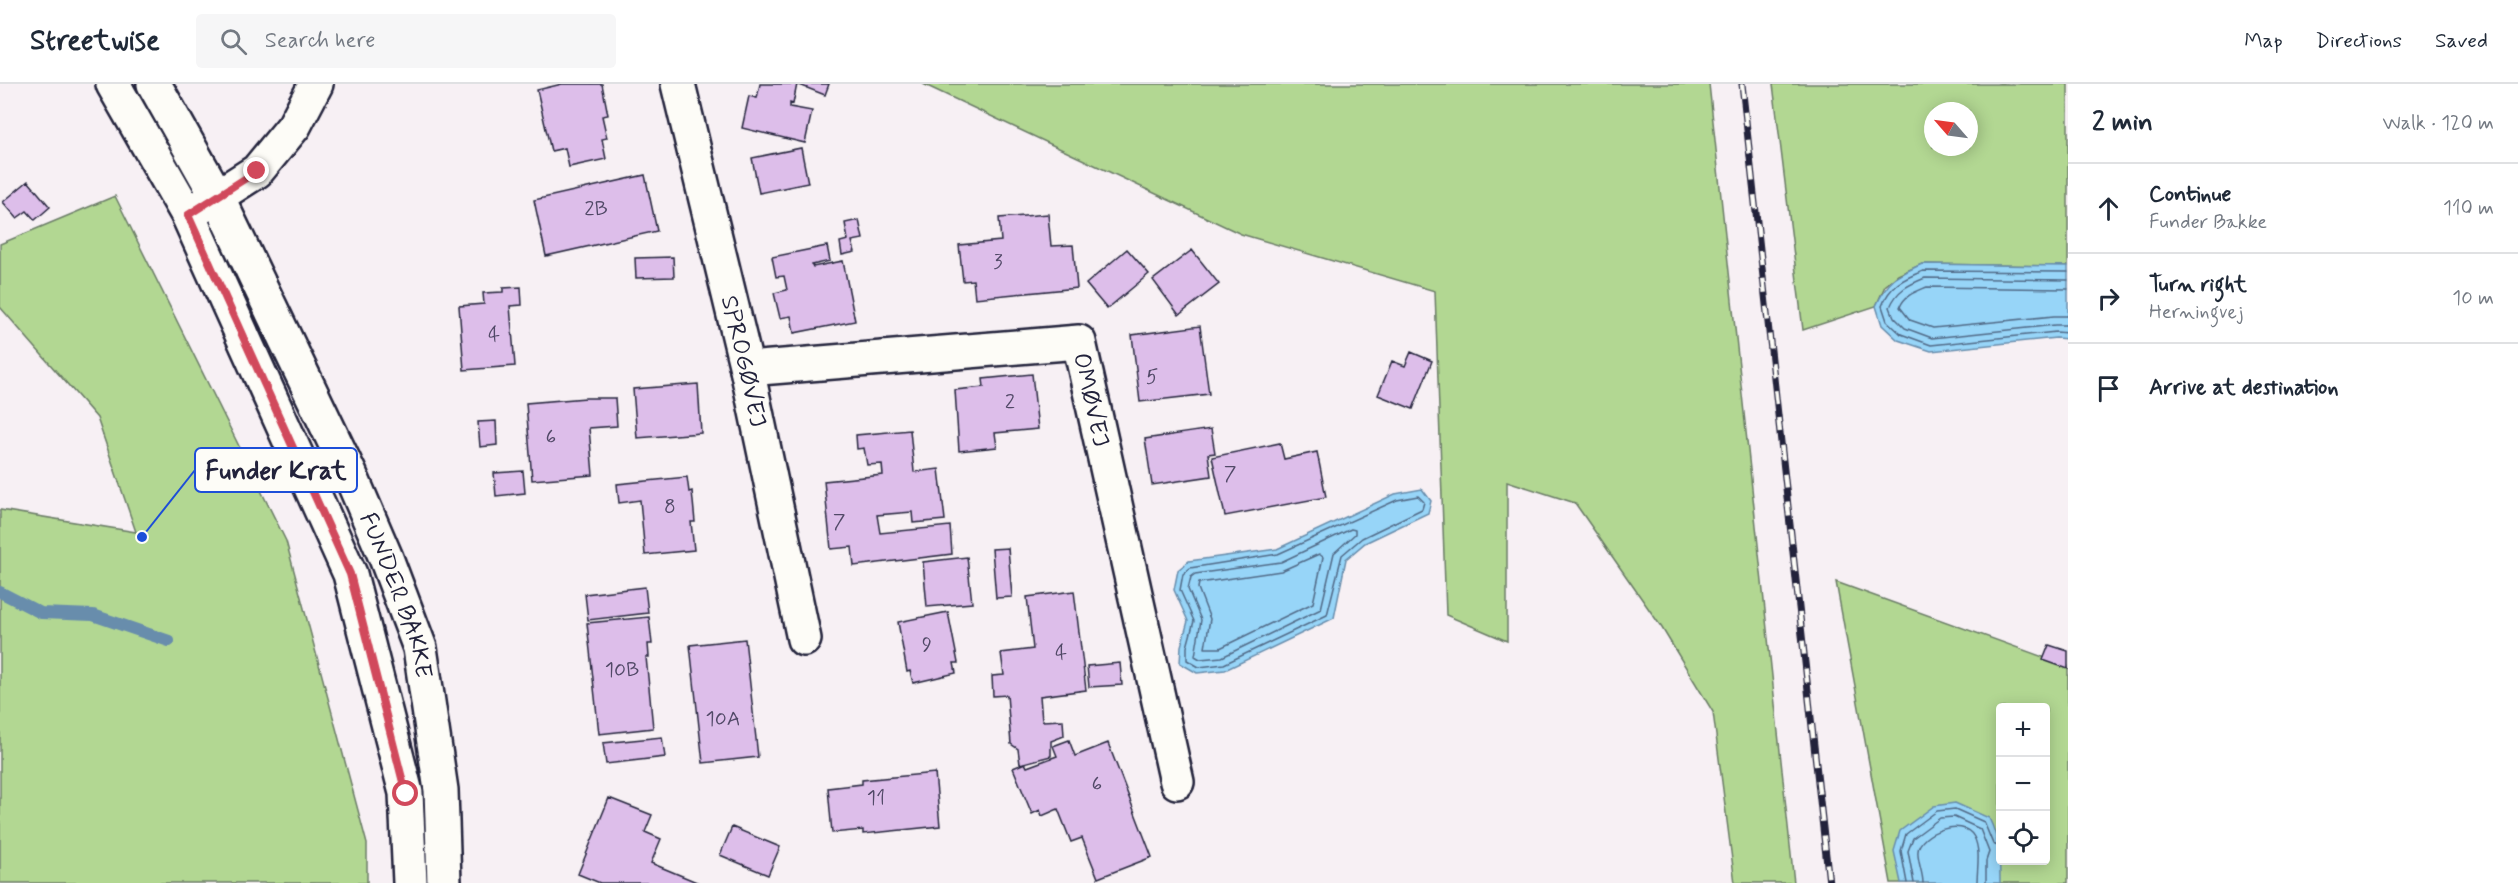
<!DOCTYPE html>
<meta charset="utf-8">
<style>
:root{--surface:#fff;--page:#f6f6f7;--text:#1f2937;--muted:#747a83;--line:#e0e1e3}
body{margin:0;font-family:Mynerve,sans-serif;background:var(--page);color:var(--text)}
.controls{position:absolute;right:18px;bottom:18px;display:grid;overflow:hidden;border-radius:6px;box-shadow:0 3px 15px #0003}
.controls button{width:54px;height:54px;display:grid;place-items:center;padding:0;border:0;border-bottom:2px solid var(--line);background:var(--surface);color:var(--text);font:30px sans-serif}
.compass{position:absolute;left:1924px;top:18px;width:54px;height:54px;border-radius:50%;background:var(--surface);box-shadow:0 3px 15px #0003;rotate:298deg}
.stop{position:absolute;width:18px;height:18px;margin:-14px;border:4px solid #d1495b;border-radius:50%;background:#fff}
.stop.end{background:#d1495b;border-color:#fff;box-shadow:0 2px 6px #0008}
.list{margin:0;padding:0;list-style:none}
h2{display:flex;justify-content:space-between;align-items:center;height:78px;margin:0;padding:0 24px;font-size:26px}
h2 small{font-size:20px;font-weight:400;color:var(--muted)}
.list li{display:grid;grid-template-columns:39px 1fr auto;gap:18px;align-items:center;box-sizing:border-box;height:90px;padding:0 24px;border-top:2px solid var(--line)}
.list b{display:block;font-size:22px;white-space:nowrap}
.list p{margin:0;font-size:20px;white-space:nowrap;color:var(--muted)}
.list em{font-size:20px;font-style:normal;color:var(--muted)}
.icon{flex:none;width:33px;height:33px;fill:none;stroke:currentColor;stroke-width:2;stroke-linecap:round;stroke-linejoin:round}
.map{position:relative;flex:none;width:2068px;height:799px;overflow:hidden}
header{display:flex;align-items:center;gap:36px;box-sizing:border-box;height:84px;padding:0 30px;background:var(--surface);border-bottom:2px solid var(--line)}
header strong{font-size:28px}
nav{display:flex;gap:33px;margin-inline-start:auto;font-size:21px}
.search{width:420px;height:54px;background:var(--page);display:flex;align-items:center;gap:15px;box-sizing:border-box;padding:0 21px;border-radius:6px;color:var(--muted);font-size:22px}
main{display:flex}
aside{flex:1;background:var(--surface)}
.map>svg:first-child{display:block}
</style>
<header>
<strong>Streetwise</strong>
<div class="search"><svg class="icon" aria-label="search" viewBox="0 0 24 24"><circle cx="10" cy="10" r="6"/><path d="M15 15l6 6"/></svg>Search here</div>
<nav><a>Map</a><a>Directions</a><a>Saved</a></nav>
</header>
<main>
<div class="map">
<svg width="2068" height="799" viewBox="0 0 2068 799">
<rect width="100%" height="100%" fill="#f7f0f4"/>
<filter id="ink" filterUnits="userSpaceOnUse"><feTurbulence type="fractalNoise" baseFrequency=".0167" numOctaves="2"/><feDisplacementMap in="SourceGraphic" scale="12" xChannelSelector="R" yChannelSelector="G"/><feConvolveMatrix kernelMatrix="1 2 1 2 8 2 1 2 1" color-interpolation-filters="sRGB"/></filter>
<g filter="url(#ink)">
<path fill="#b2d792" stroke="#6a7c66" stroke-width="1.5" fill-rule="evenodd" d="M 923,0 L 1709,0 L 1794,799 L 1735,799 L 1713,628 L 1662,544 L 1575,419 L 1507,397 L 1507,557 L 1446,531 L 1435,207 L 1241,150 Z
M 1773,0 L 2068,0 L 2068,182 L 1922,180 L 1898,191 L 1885,202 L 1876,222 L 1803,246 ZM 1933,27 L 1969,27 L 1969,63 L 1933,63 Z
M 115,112 L 286,457 L 367,760 L 367,799 L 0,799 L 0,426 L 136,448 L 97,334 L 0,223 L 0,160 Z
M 1836,498 L 2068,582 L 2068,799 L 1891,799 ZM 2000,624 L 2046,624 L 2046,776 L 2000,776 Z"/>
<path fill="#97d5f8" stroke="#688dac" stroke-width="1.5" d="M 1922,180 L 2068,182 L 2068,255 L 2056,254 L 1931,267 L 1898,256 L 1882,241 L 1876,222 C 1888,196 1896,192 1922,180 Z
M 1422,405 L 1431,417 L 1428,429 L 1365,459 L 1346,475 L 1334,534 L 1225,586 L 1197,589 L 1180,579 L 1181,562 L 1188,537 L 1174,506 L 1178,486 L 1189,477 L 1277,465 L 1395,410 Z
M 1955,719 L 1989,734 C 2000,756 2000,776 2000,799 L 1901,799 L 1894,767 L 1900,747 L 1934,722 Z"/>
<g fill="none" stroke-linecap="round" stroke-linejoin="round">
<path stroke="#516a87" stroke-width="1.5" d="M 2068,188 L 1923,187 C 1903,195 1890,201 1882,222 L 1887,237 L 1901,250 L 1931,261 L 2056,248 L 2068,249
M 2068,196 L 1925,194 C 1908,201 1897,206 1890,223 L 1894,233 L 1905,244 L 1932,254 L 2055,241 L 2068,241
M 2068,205 L 1927,203 C 1915,208 1905,211 1900,223 L 1910,236 L 1933,244 L 2054,232 L 2068,232
M 1418,412 L 1424,418 L 1422,425 L 1362,454 L 1342,471 L 1327,531 L 1224,580 L 1199,583 L 1187,576 L 1187,563 L 1194,537 L 1180,506 L 1183,490 L 1190,484 L 1278,470 L 1397,416 Z
M 1351,445 L 1355,446 L 1355,450 L 1334,469 L 1321,525 L 1222,573 L 1200,575 L 1195,572 L 1201,536 L 1188,505 L 1191,493 L 1195,490 L 1281,478 Z
M 1319,470 L 1323,473 L 1313,519 L 1220,564 L 1205,564 L 1210,535 L 1198,504 L 1199,499 L 1281,487 Z
M 1907,799 L 1901,767 L 1906,750 L 1937,727 L 1955,725 L 1984,738 L 1993,760 L 2000,763
M 1914,799 L 1908,767 L 1913,754 L 1940,734 L 1954,733 L 1980,745 L 1989,768 L 1986,777 L 1986,799
M 1923,799 C 1923,788 1917,777 1918,767 C 1919,749 1963,732 1974,753 C 1981,767 1977,784 1977,799"/>
<path stroke="#688dac" stroke-width="12" d="M 0,508 L 41,529 L 93,531 L 169,557"/>
</g>
<path fill="#ddbeea" stroke="#22223b" stroke-width="1.5" d="M 562,0 L 602,0 L 608,31 L 602,32 L 607,54 L 602,55 L 606,75 L 569,83 L 565,64 L 551,67 L 537,6 Z
M 760,0 L 829,0 L 825,11 L 797,0 L 793,20 L 790,19 L 790,23 L 812,27 L 805,59 L 742,44 L 749,12 L 757,14 Z
M 801,64 L 808,99 L 759,109 L 752,74 Z
M 645,91 L 657,147 L 546,172 L 534,116 Z
M 28,97 L 50,123 L 35,136 L 27,127 L 17,134 L 3,118 Z
M 1048,130 L 1051,162 L 1073,161 L 1077,204 L 975,214 L 973,196 L 963,197 L 959,161 L 1001,157 L 999,134 Z
M 859,136 L 863,155 L 852,157 L 855,168 L 842,171 L 840,158 L 848,156 L 845,139 Z
M 827,162 L 830,177 L 812,181 L 813,183 L 843,177 L 855,237 L 794,249 L 791,232 L 780,234 L 774,209 L 787,206 L 784,192 L 776,193 L 772,173 Z
M 1127,165 L 1149,190 L 1107,225 L 1086,200 Z
M 1192,166 L 1219,200 L 1179,231 L 1153,196 Z
M 673,173 L 674,193 L 636,194 L 635,174 Z
M 521,203 L 522,221 L 510,222 L 515,282 L 464,286 L 459,222 L 484,220 L 483,209 L 503,208 L 503,204 Z
M 1200,242 L 1209,310 L 1140,318 L 1132,251 Z
M 1411,268 L 1432,277 L 1413,325 L 1378,311 L 1392,277 L 1405,282 Z
M 1032,290 L 1038,345 L 995,349 L 997,363 L 959,367 L 955,306 L 984,303 L 983,295 Z
M 698,300 L 701,349 L 637,354 L 633,305 Z
M 586,314 L 615,314 L 617,342 L 589,344 L 593,391 L 532,396 L 526,319 Z
M 496,337 L 497,361 L 480,363 L 478,338 Z
M 1211,345 L 1215,369 L 1208,370 L 1211,392 L 1152,401 L 1145,355 Z
M 910,346 L 914,388 L 939,385 L 945,436 L 913,439 L 912,428 L 877,431 L 880,449 L 950,442 L 952,470 L 854,482 L 852,463 L 831,465 L 824,397 L 883,391 L 882,380 L 867,381 L 864,364 L 857,365 L 856,351 Z
M 1280,359 L 1284,375 L 1317,368 L 1326,413 L 1225,432 L 1212,373 Z
M 523,387 L 525,409 L 496,412 L 494,389 Z
M 687,393 L 689,408 L 692,407 L 695,438 L 691,438 L 694,466 L 645,471 L 640,416 L 619,419 L 617,400 Z
M 1008,464 L 1012,513 L 996,514 L 992,465 Z
M 967,473 L 972,519 L 927,523 L 923,478 Z
M 645,503 L 648,529 L 588,536 L 585,510 Z
M 1074,507 L 1086,606 L 1040,612 L 1042,637 L 1063,636 L 1064,652 L 1051,657 L 1051,672 L 1020,680 L 1018,665 L 1011,660 L 1007,611 L 993,612 L 992,592 L 1004,591 L 1001,569 L 1033,565 L 1027,513 Z
M 948,528 L 958,579 L 954,579 L 956,589 L 913,599 L 910,587 L 907,588 L 898,538 Z
M 649,533 L 652,560 L 648,560 L 649,573 L 646,573 L 653,644 L 599,650 L 587,539 Z
M 745,555 L 758,673 L 703,679 L 690,561 Z
M 2049,561 L 2068,567 L 2068,585 L 2043,576 Z
M 1120,579 L 1122,601 L 1089,603 L 1087,582 Z
M 662,653 L 665,673 L 606,680 L 603,659 Z
M 1069,656 L 1075,672 L 1108,659 L 1152,773 L 1098,794 L 1082,754 L 1071,758 L 1058,725 L 1042,732 L 1040,726 L 1032,730 L 1013,684 L 1025,679 L 1027,683 L 1057,672 L 1053,662 Z
M 935,689 L 940,742 L 863,750 L 863,746 L 832,749 L 828,704 L 862,700 L 862,696 Z
M 609,714 L 652,731 L 645,748 L 661,755 L 651,779 L 699,799 L 600,799 L 578,790 Z
M 732,743 L 780,763 L 768,791 L 720,771 Z"/>
<g fill="none" stroke-linecap="round" stroke-linejoin="round">
<g stroke="#22223b" stroke-width="38">
<g id="minor">
<path id="s1" d="M 678,0 L 747,285 L 804,555"/>
<path id="s2" d="M 747,285 L 1079,258 L 1177,698"/>
</g>
</g>
<g stroke="#22223b" stroke-width="38">
<path id="tertiary" d="M 188,131 L 257,87 L 294,42 L 316,0"/>
</g>
<g stroke="#22223b" stroke-width="38">
<g id="secondary">
<path d="M 113,0 L 188,131 L 350,490 L 406,709 L 410,799"/>
<path id="s3" d="M 154,0 L 218,114 L 350,390 L 386,474 L 420,564 L 441,706 L 444,799"/>
</g>
</g>
<use href="#minor" stroke="#fdfcf7" stroke-width="33"/>
<use href="#tertiary" stroke="#fdfcf7" stroke-width="33"/>
<use href="#secondary" stroke="#fdfcf7" stroke-width="33"/>
<g stroke="#22223b" stroke-width="7">
<path id="rail" d="M 1742,0 L 1829,799"/>
</g>
<use href="#rail" stroke="#fdfcf7" stroke-width="4.5" stroke-dasharray="14" stroke-linecap="butt"/>
</g>
</g>
<g fill="none" stroke-linecap="round" stroke-linejoin="round" filter="url(#ink)">
<path stroke="#d1495b" stroke-width="8" d="M 257,87 L 188,131 L 350,490 L 406,710"/>
</g>
<g text-anchor="middle" stroke-width="6" stroke-linejoin="round" paint-order="stroke">
<g font-size="21" fill="#514967">
<text x="596" y="131">2B</text>
<text x="998" y="184">3</text>
<text x="494" y="257">4</text>
<text x="1152" y="299">5</text>
<text x="1010" y="324">2</text>
<text x="551" y="359">6</text>
<text x="1230" y="396">7</text>
<text x="670" y="429">8</text>
<text x="839" y="444">7</text>
<text x="927" y="567">9</text>
<text x="1061" y="575">4</text>
<text x="622" y="592">10B</text>
<text x="723" y="641">10A</text>
<text x="1097" y="706">6</text>
<text x="876" y="720">11</text>
</g>
<g font-size="24" fill="#22223b" stroke="#fdfcf7">
<text dy="8" stroke="none"><textPath href="#s1" startOffset="285">SPROGØVEJ</textPath></text>
<text dy="8" stroke="none"><textPath href="#s2" startOffset="392">OMØVEJ</textPath></text>
<text dy="8" stroke="none"><textPath href="#s3" startOffset="567">FUNDER BAKKE</textPath></text>
</g>
</g>
<path fill="none" stroke="#1d4ed8" stroke-width="2" d="M142 453L195 386"/>
<circle fill="#1d4ed8" stroke="#fdfcf7" stroke-width="2" cx="142" cy="453" r="6"/>
<rect fill="#fdfcf7" stroke="#1d4ed8" stroke-width="2" x="195" y="364" width="162" height="44" rx="6"/>
<g font-size="26" text-anchor="middle" font-weight="bold" fill="#22223b">
<text x="276" y="395">Funder Krat</text>
</g>
</svg>
<div class="controls">
<button>+</button>
<button>−</button>
<button><svg class="icon" aria-label="locate" viewBox="0 0 24 24"><circle cx="12" cy="12" r="6"/><path d="M12 2v4M12 18v4M2 12h4M18 12h4"/></svg></button>
</div>
<svg class="compass" viewBox="-18 -18 36 36"><path d="M0-13l5 13h-10z" fill="#e53935"/><path d="M0 13l5-13h-10z" fill="#747a83"/></svg>
<div class="stop" style="left:406px;top:710px"></div>
<div class="stop end" style="left:257px;top:87px"></div>
</div>
<aside>
<h2>2 min<small>Walk · 120 m</small></h2>
<ul class="list">
<li><svg class="icon" aria-label="ahead" viewBox="0 0 24 24"><path d="M12 20V5M6 11l6-6 6 6"/></svg><div><b>Continue</b><p>Funder Bakke</p></div><em>110 m</em></li>
<li><svg class="icon" aria-label="right" viewBox="0 0 24 24"><path d="M7 20v-9h11M14 6l5 5-5 5"/></svg><div><b>Turn right</b><p>Herningvej</p></div><em>10 m</em></li>
<li><svg class="icon" aria-label="arrive" viewBox="0 0 24 24"><path d="M6 21V4h12l-3 4 3 4H6"/></svg><div><b>Arrive at destination</b></div></li>
</ul>
</aside>
</main>
